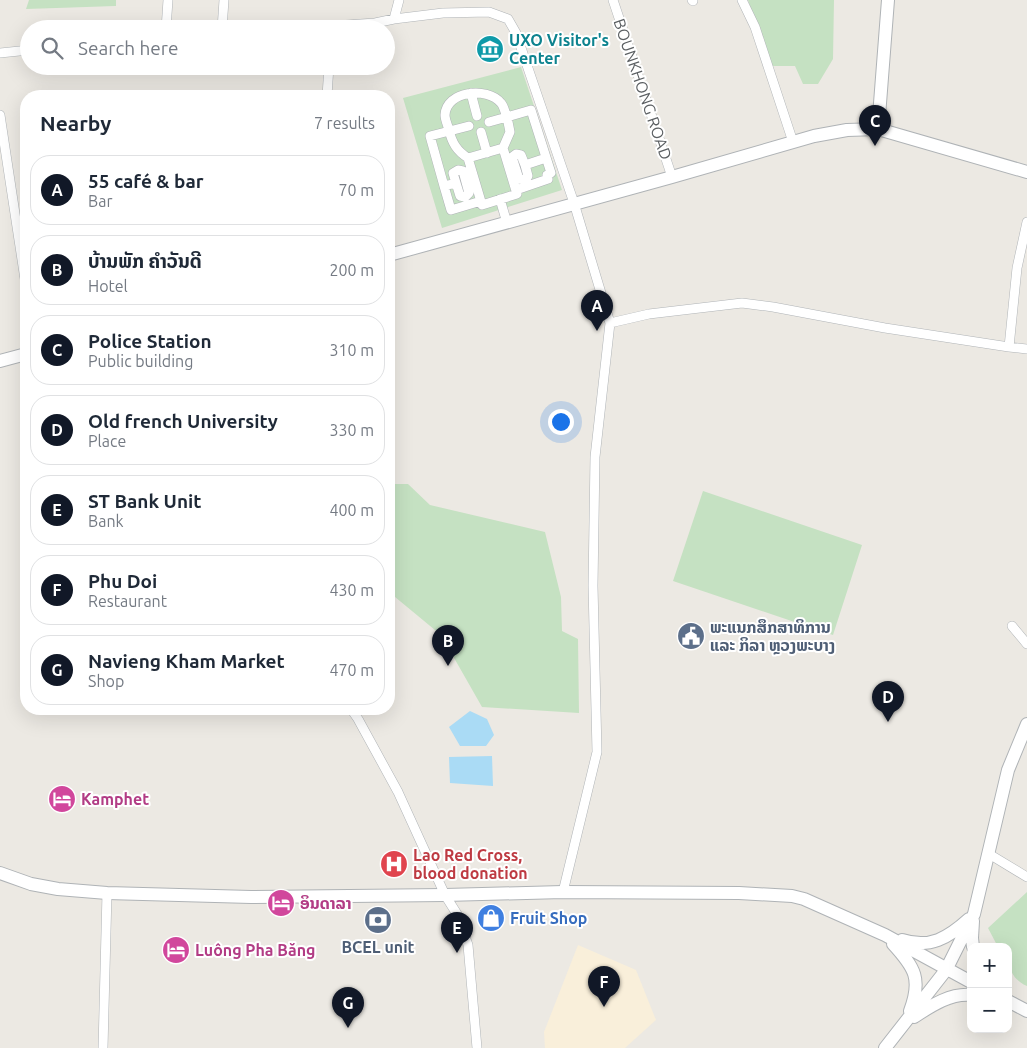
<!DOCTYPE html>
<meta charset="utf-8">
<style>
:root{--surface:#fff;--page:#f2f2f3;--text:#1f2937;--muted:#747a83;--line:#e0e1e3;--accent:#111827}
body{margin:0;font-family:Ubuntu,"Noto Sans Lao",sans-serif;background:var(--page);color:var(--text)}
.controls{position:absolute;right:15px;bottom:15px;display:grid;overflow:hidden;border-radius:10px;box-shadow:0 5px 20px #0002}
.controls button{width:45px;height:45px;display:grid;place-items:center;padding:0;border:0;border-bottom:1px solid var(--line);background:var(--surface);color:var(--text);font:25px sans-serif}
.you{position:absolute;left:560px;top:421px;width:18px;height:18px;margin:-12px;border:4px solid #fff;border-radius:50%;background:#1a73e8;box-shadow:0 0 0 8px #1a73e833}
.badge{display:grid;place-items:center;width:32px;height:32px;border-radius:50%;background:var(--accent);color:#fff;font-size:16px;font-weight:700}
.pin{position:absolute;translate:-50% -41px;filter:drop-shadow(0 1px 2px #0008)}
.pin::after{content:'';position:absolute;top:26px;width:18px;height:15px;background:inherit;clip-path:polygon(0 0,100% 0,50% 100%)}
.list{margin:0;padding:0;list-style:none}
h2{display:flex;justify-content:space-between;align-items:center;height:65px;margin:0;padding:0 20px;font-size:21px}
h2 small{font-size:16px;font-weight:400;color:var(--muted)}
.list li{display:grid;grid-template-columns:32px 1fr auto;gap:15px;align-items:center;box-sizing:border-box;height:70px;margin:0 10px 10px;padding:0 10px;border:1px solid var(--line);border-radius:20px}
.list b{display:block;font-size:19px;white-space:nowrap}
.list p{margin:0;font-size:16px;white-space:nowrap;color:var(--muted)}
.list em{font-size:16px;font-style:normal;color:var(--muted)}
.icon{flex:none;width:28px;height:28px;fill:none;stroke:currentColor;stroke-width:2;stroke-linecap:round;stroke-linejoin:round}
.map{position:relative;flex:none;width:1027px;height:1048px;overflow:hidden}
.search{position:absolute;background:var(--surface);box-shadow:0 5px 20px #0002;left:20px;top:20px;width:375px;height:55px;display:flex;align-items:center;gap:12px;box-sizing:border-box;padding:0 18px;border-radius:28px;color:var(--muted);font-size:19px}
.panel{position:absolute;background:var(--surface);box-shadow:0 5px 20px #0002;left:20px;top:90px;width:375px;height:625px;border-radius:20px}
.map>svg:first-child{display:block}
</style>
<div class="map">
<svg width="1027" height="1048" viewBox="0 0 1027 1048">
<rect width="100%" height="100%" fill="#ece9e3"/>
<path fill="#f9efda" d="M 578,945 L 636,970 L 656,1020 L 625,1048 L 545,1048 L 544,1032 Z"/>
<path fill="#c5e1c2" d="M 29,0 L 116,0 L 116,6 L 26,9 Z
M 748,0 L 834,0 L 833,59 L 818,84 L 803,84 L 795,66 L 769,66 Z
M 521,67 L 562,190 L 442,228 L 403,98 Z
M 389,484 L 408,484 L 430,505 L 545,532 L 561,597 L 562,631 L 578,639 L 579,713 L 482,707 L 441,635 L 389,592 Z
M 703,491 L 862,545 L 833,635 L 673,581 Z
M 1027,892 L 1027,986 C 1009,978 1008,964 1008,947 L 998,947 L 988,928 Z"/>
<path fill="#aadbf5" d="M 470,711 L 487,719 L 494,735 L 486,746 L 460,746 L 449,727 Z
M 492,756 L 493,786 L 450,783 L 449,757 Z"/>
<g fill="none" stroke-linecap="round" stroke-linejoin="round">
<g stroke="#b0b4b7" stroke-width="10">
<path id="street" d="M 613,0 L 672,177
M 692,0 L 693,1
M 742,0 L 755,27 L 793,142
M 394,19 L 399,0
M 166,29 L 168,0
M 222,29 L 224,0
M 289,29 L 375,23 L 394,19 L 443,13 L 489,12 L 508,19 L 516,33 L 574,203 L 610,323 L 595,457 L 593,586 L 597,752 L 563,892
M 0,53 L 29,50
M 471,93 L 477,116
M 327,96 L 329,66
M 0,115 L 26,286
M 489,122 L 507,117 C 505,113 504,106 501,103 C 487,86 446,91 445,115 C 445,120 448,126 449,130 C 452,143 457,151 468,158 L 503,148 L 510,132 L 507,117 L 531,110 L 551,173 L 547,175 L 548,179 L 516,190
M 481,132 L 487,153
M 468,158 L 482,205 L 517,194 L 503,148
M 525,165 L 521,155 L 516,154 L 512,157 L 519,179 L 525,180 L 528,176 L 525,165 L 546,158
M 456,183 L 460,196 L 465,197 L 469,193 L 463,171 L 458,170 L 453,173 L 456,183 L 444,186 L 451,210 L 481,201
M 444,186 L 430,136 L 469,126
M 500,199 L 507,223
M 1027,222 L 1017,268 L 1009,347 L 1027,349
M 610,323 L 649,314 L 742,303 L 773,307 L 885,328 L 1009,347
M 1012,626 L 1027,644
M 351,709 L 358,719 L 398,792 L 445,895 L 457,914 L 468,945 L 477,1048
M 989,854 L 1027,877
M 103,1048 L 107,893"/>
</g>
<g stroke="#afb3b6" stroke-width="14">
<path id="secondary" d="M 878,129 L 888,0
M 389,255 L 672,177 L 814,136 L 847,130 L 878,129 L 1027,172
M 0,361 L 26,354
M 0,873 L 31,884 L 58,889 L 107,893 L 251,897 L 445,895 L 563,892 L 739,893 L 792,896 L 804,899 L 885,935 L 971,982
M 902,940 C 930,949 948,938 969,919
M 893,944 C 915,968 922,979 910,1011
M 973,947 L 972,938 L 973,921
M 1008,1001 L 1027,1011
M 914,1017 C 931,1006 950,993 971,995
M 885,1048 L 946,970 L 974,914 L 1008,770 L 1027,724"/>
</g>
<use href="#street" stroke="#fff" stroke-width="9"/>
<use href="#secondary" stroke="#fff" stroke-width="12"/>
</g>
<defs>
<g id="museum-disc" transform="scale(1.4375)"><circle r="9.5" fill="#0f9aa8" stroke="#fff"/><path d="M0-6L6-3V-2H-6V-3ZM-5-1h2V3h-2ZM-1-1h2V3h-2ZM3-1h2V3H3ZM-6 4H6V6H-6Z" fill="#fff"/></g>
<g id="civic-disc" transform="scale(1.4375)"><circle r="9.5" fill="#5c6f8a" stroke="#fff"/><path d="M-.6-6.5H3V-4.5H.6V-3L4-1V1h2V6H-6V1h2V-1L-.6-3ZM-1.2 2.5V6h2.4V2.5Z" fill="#fff"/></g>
<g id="hotel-disc" transform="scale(1.4375)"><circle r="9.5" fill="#d1479c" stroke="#fff"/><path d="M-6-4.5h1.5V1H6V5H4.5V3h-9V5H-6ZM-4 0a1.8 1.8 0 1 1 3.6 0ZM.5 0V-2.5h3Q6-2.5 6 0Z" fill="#fff"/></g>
<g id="hospital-disc" transform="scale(1.4375)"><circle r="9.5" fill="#e0444e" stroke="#fff"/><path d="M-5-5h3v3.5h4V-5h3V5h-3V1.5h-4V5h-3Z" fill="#fff"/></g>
<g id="shop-disc" transform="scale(1.4375)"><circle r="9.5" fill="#3f7fe0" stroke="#fff"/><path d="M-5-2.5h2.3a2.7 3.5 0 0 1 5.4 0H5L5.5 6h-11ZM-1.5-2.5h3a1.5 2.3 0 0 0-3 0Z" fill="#fff"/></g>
<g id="bank-disc" transform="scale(1.4375)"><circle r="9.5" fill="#5c6f8a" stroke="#fff"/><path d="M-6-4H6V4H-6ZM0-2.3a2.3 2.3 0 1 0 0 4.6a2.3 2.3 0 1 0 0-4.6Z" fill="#fff"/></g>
</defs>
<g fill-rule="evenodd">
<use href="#museum-disc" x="490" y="49"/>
<use href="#civic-disc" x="691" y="636"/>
<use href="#hotel-disc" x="62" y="799"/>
<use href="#hospital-disc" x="394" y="864"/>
<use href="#hotel-disc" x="281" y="903"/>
<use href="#shop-disc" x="491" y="918"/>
<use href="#bank-disc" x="378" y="920"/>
<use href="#hotel-disc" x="176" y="950"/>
</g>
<g text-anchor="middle" stroke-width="4" stroke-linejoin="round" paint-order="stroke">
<g font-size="16" font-weight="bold" fill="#0d838f" stroke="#fff" text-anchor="start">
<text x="509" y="46">UXO Visitor's<tspan x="509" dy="18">Center</tspan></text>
</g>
<g font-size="16" fill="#5b5f62" stroke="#fff">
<text transform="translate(643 89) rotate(71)" y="6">BOUNKHONG ROAD</text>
</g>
<g font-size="16" font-weight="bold" fill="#4e5e75" stroke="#fff" text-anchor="start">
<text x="710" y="633">ພະແນກສຶກສາທິການ<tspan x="710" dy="18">ແລະ ກິລາ ຫຼວງພະບາງ</tspan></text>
<text x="378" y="953" text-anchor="middle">BCEL unit</text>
</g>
<g font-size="16" font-weight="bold" fill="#b23c85" stroke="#fff" text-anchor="start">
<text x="81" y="805">Kamphet</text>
<text x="300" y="909">ອິນດາລາ</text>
<text x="195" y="956">Luông Pha Băng</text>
</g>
<g font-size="16" font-weight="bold" fill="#be3a42" stroke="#fff" text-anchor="start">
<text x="413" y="861">Lao Red Cross,<tspan x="413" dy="18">blood donation</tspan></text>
</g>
<g font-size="16" font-weight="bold" fill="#366cbe" stroke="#fff" text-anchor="start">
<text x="510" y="924">Fruit Shop</text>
</g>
</g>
</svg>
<div class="controls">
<button>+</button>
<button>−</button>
</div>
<div class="you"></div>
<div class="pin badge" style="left:597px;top:331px">A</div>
<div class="pin badge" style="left:448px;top:666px">B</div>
<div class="pin badge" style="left:875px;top:146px">C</div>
<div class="pin badge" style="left:888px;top:722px">D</div>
<div class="pin badge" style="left:457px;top:953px">E</div>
<div class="pin badge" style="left:604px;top:1007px">F</div>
<div class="pin badge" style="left:348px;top:1028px">G</div>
<div class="search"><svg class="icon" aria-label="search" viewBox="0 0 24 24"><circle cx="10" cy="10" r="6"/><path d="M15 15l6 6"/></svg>Search here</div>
<section class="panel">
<h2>Nearby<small>7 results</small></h2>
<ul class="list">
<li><span class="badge">A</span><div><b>55 café &amp; bar</b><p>Bar</p></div><em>70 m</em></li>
<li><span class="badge">B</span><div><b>ບ້ານພັກ ຄໍາວັນດີ</b><p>Hotel</p></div><em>200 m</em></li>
<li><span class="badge">C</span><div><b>Police Station</b><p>Public building</p></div><em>310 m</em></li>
<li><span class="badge">D</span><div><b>Old french University</b><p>Place</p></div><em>330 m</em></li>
<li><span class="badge">E</span><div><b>ST Bank Unit</b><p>Bank</p></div><em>400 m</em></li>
<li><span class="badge">F</span><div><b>Phu Doi</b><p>Restaurant</p></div><em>430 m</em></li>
<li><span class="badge">G</span><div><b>Navieng Kham Market</b><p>Shop</p></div><em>470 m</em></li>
</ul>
</section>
</div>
